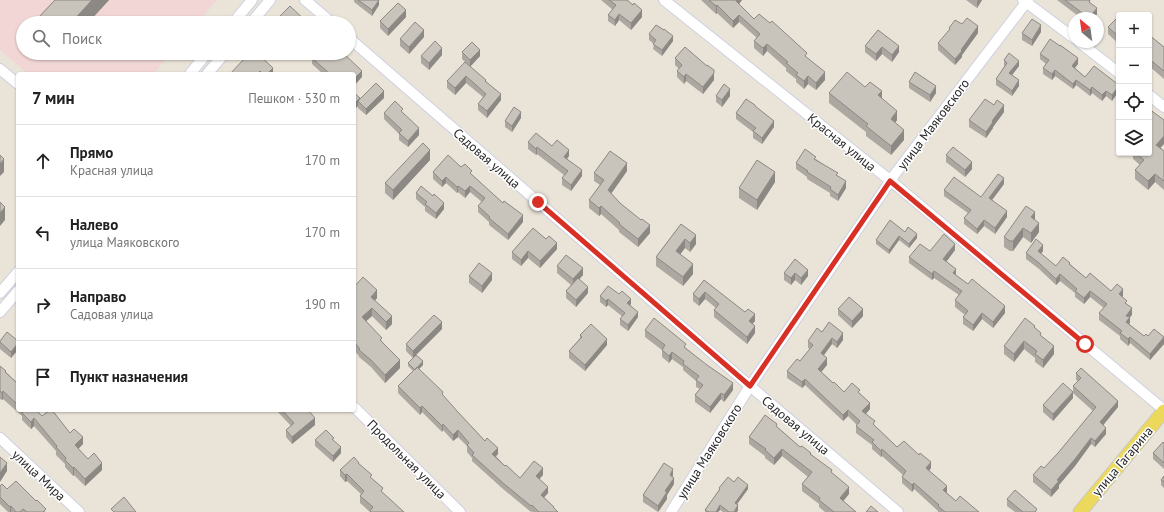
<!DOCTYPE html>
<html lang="ru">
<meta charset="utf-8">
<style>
:root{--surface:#fff;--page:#f6f6f6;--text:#222;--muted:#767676;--line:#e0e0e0}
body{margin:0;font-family:"PT Sans",sans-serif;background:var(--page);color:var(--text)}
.controls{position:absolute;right:12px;top:12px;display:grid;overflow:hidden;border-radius:4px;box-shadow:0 1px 3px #0004}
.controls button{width:36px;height:36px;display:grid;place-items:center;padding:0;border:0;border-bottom:1px solid var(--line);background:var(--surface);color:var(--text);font:20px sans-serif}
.compass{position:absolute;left:1068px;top:12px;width:36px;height:36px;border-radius:50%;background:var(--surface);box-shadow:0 1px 3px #0004;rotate:331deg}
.stop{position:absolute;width:12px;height:12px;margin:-9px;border:3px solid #d93025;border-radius:50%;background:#fff}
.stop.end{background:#d93025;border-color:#fff;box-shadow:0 1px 4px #0008}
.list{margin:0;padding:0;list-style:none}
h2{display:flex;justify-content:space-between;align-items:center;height:52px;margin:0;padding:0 16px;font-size:17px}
h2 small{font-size:13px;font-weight:400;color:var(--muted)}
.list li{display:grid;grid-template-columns:26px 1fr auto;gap:12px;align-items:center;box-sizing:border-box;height:72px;padding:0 16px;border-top:1px solid var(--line)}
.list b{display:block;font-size:15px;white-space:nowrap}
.list p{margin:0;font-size:13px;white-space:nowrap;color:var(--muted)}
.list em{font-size:13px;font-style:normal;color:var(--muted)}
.icon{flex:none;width:22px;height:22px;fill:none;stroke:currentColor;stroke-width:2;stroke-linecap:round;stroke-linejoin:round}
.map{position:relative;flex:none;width:1164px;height:512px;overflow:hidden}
.search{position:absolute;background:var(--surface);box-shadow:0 1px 3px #0004;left:16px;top:16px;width:340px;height:44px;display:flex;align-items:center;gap:10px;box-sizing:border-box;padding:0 14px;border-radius:22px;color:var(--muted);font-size:15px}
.panel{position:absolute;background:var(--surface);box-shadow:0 1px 3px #0004;left:16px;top:72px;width:340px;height:340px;border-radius:4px}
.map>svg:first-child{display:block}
</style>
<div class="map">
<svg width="1164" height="512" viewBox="0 0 1164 512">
<rect width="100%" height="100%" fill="#eae4d8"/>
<path fill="#f1d6d5" d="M 0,0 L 217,0 L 197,23 L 23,23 L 23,53 L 171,53 L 153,74 L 28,74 L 0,50 Z"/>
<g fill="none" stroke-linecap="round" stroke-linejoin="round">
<g stroke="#ced0e0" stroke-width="12">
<path id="minor" d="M 305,0 L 332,23
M 664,0 L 891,181 L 1164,410
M 1023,0 L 1074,38
M 233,23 L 252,0
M 251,23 L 270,0
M 349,38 L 750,386 L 898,512
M 1079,42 L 1119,73
M 0,69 L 18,84
M 190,74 L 207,53
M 207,74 L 225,53
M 1149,95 L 1164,107
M 0,293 L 18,272
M 0,312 L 18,291
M 354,407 L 460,512
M 0,438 L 79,512
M 671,512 L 750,386 L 885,189 L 895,174 L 1028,0"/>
</g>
<g stroke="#c7c7c7" stroke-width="15">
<path id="major" d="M 1080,512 L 1164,411"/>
</g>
<use href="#minor" stroke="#fff" stroke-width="10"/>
<use href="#major" stroke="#ecd85b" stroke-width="13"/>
</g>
<path fill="#aca8a1" d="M 55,0 L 109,0 L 88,23 L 37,23 L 37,19 Z
M 354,0 L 379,0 L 379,5 L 372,16 L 354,2 Z
M 601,0 L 627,0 L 642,17 L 631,30 L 619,20 L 615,26 L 608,21 L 608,15 L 613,10 Z
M 701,0 L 742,0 L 739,4 L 754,19 L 807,58 L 825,80 L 816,90 L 808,84 L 804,89 L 796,82 L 796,79 L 786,71 L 786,68 L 767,51 L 763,56 L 754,48 L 754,41 L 757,38 L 739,22 L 733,28 L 717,13 L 716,14 Z
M 966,0 L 982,0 L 977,8 Z
M 1057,0 L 1090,0 L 1090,3 L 1097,14 L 1094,18 L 1081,18 Z
M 406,17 L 388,36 L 380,28 L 380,21 Z
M 1119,18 L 1119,44 L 1108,34 L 1108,27 Z
M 962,24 L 978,33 L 962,55 L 962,57 L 955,65 L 938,50 L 938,43 L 949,31 L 949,28 Z
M 664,30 L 673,41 L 662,56 L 653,49 L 654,44 L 649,40 L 649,34 Z
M 878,30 L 899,52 L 892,62 L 882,54 L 876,61 L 865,52 L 865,46 Z
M 1041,32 L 1032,46 L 1022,40 L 1022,33 Z
M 1149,35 L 1164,47 L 1164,79 L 1149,66 Z
M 424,37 L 409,54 L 400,46 L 400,39 Z
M 462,52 L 480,56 L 470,66 L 486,81 L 501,100 L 487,118 L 478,110 L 478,104 L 483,97 L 466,83 L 455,95 L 447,88 L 447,81 L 468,65 L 462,59 Z
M 54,53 L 60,53 L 57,56 Z
M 309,53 L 343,53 L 362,77 L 354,74 L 323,74 L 312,64 L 312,58 L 313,57 Z
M 1040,54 L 1078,64 L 1075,68 L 1085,77 L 1119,85 L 1119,91 L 1112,101 L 1106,96 L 1102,101 L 1092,93 L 1090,96 L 1076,85 L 1073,89 L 1055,76 L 1052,80 L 1043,74 L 1043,68 L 1046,64 L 1040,59 Z
M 442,55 L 429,70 L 421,63 L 421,56 Z
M 675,58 L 714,80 L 703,94 L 686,81 L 684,84 L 677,77 L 677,71 L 679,69 L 675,65 Z
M 1004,60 L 1019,66 L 1012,75 L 1019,86 L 1012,96 L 996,85 L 996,79 L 1005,66 L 1004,66 Z
M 909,82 L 936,93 L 930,102 L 909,88 Z
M 865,87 L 882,98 L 897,120 L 895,123 L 904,140 L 891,155 L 866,136 L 866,132 L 829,103 L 829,93 Z
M 354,93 L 360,100 L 384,98 L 366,115 L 358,108 L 358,106 Z
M 716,96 L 730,96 L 722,107 L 716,102 Z
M 994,105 L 1004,112 L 993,127 L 993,128 L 986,138 L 969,127 L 969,120 Z
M 755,107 L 774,127 L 762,144 L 753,138 L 753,132 L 736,119 L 736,113 Z
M 1119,109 L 1119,119 L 1118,119 L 1118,110 Z
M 384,113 L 403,114 L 419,135 L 408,147 L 399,140 L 399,134 L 384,119 Z
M 521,118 L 512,132 L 505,127 L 505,121 Z
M 528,142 L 552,146 L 569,156 L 567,159 L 582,176 L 571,191 L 562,185 L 562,178 L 564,175 L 537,154 L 536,155 L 528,149 Z
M 1161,148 L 1164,151 L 1164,190 L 1155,182 L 1148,190 L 1135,179 L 1135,170 L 1140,165 L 1133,159 L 1133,153 L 1149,153 Z
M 946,155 L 972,169 L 965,177 L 946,162 Z
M 816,159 L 838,176 L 846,188 L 838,201 L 830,196 L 830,193 L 807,179 L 807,177 L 796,169 L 796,163 Z
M 430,160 L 393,200 L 385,193 L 385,183 Z
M 461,167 L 472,175 L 523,222 L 508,240 L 489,225 L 489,222 L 478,212 L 478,206 L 482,202 L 470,192 L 465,198 L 458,192 L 457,193 L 446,183 L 442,187 L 433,179 L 433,172 Z
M 627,171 L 611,194 L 650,233 L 638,247 L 619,232 L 619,230 L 601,214 L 599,216 L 589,208 L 589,200 L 600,185 L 594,181 L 594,173 Z
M 775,182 L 757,210 L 739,198 L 739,188 Z
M 1004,184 L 992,200 L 1007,217 L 995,234 L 984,226 L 977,234 L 964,224 L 964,218 L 968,213 L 944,196 L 944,190 L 981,197 Z
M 416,193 L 444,209 L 436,219 L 425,211 L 425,207 L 416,199 Z
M 1035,220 L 1039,232 L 1031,243 L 1023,237 L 1013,251 L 1010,251 L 1004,247 L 1004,237 Z
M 681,224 L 696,244 L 690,252 L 685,248 L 680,254 L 693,274 L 683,286 L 656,266 L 656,257 Z
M 905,232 L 917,238 L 909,248 L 899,240 L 889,254 L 876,244 L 876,240 Z
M 557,249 L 540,268 L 528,258 L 521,266 L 512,259 L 512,252 Z
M 955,250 L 946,262 L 956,275 L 1005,313 L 993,328 L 982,319 L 973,331 L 963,324 L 963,317 L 965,315 L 955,307 L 955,300 L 959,295 L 934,278 L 932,280 L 909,263 L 909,257 L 930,251 Z
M 1043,251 L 1041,254 L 1056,266 L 1070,264 L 1086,278 L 1111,291 L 1123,296 L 1122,297 L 1127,305 L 1132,315 L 1130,317 L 1129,324 L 1144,336 L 1148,336 L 1164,344 L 1150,360 L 1130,343 L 1128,346 L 1120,339 L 1120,336 L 1099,320 L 1099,313 L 1104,308 L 1090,297 L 1084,304 L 1075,297 L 1075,293 L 1060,281 L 1056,285 L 1039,269 L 1026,259 L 1026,253 Z
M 557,266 L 583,275 L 579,279 L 588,293 L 576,307 L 566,298 L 566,291 L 571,285 L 557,273 Z
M 808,270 L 808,276 L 801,285 L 795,280 L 791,285 L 784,280 L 784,273 Z
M 469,276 L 492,280 L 482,293 L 469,283 Z
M 704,280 L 755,321 L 752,324 L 755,333 L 747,344 L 714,317 L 714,310 L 716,308 L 705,299 L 699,306 L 693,301 L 693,294 Z
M 354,287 L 377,298 L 375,301 L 392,324 L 386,330 L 372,316 L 366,321 L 382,341 L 400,368 L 385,383 L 371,367 L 359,357 L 359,356 L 354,350 Z
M 600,296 L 631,304 L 630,305 L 638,317 L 628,331 L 620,325 L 620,319 L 623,317 L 608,305 L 606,307 L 600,302 Z
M 838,309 L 863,316 L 852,328 L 838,315 Z
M 1035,328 L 1054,354 L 1043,368 L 1035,362 L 1035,358 L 1024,349 L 1014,362 L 1004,354 L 1004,346 Z
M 442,329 L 413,358 L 406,351 L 406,344 Z
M 645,330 L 686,348 L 733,390 L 724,402 L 721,399 L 710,413 L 695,402 L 695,395 L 700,389 L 696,387 L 696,381 L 683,370 L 683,367 L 672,359 L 669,363 L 662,357 L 662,350 L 645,337 Z
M 822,332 L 843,340 L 837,348 L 832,344 L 824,355 L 827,365 L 821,372 L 844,392 L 860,393 L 870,409 L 866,414 L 875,426 L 897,447 L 931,468 L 929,471 L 947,493 L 956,501 L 979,512 L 938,512 L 938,511 L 914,489 L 912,492 L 902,483 L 902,477 L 903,475 L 882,456 L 881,457 L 872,449 L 872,445 L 856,433 L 856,426 L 857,425 L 848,416 L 843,421 L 805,385 L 802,388 L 787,378 L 787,371 L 800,361 L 810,349 L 808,348 L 808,341 Z
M 580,335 L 607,345 L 585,371 L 569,358 L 569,351 L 580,338 Z
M 0,341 L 18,341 L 11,358 L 0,349 Z
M 408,363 L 423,365 L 419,369 L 457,412 L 498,454 L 496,456 L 505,466 L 520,478 L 543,475 L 539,479 L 548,493 L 544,497 L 558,512 L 532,512 L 532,511 L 531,512 L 503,489 L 472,461 L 472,458 L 467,452 L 467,446 L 458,437 L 453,441 L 443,430 L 442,432 L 422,412 L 420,415 L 398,393 L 398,386 L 413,371 L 408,366 Z
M 0,366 L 16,382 L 18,383 L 18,410 L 36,410 L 42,416 L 70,433 L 83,444 L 78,449 L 88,459 L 102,470 L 85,486 L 74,475 L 73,476 L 65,467 L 65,464 L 56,455 L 56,451 L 34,426 L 31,429 L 22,420 L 22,416 L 3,399 L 2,400 L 0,399 Z
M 1076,373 L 1118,407 L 1103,425 L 1106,434 L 1095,447 L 1091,444 L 1075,466 L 1059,485 L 1059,488 L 1051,497 L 1033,482 L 1033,475 L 1044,468 L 1058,453 L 1093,411 L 1073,393 L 1073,386 L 1078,381 L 1076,380 Z
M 1073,398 L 1053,421 L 1043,412 L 1043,405 Z
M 276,410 L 308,410 L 315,425 L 292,444 L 286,437 L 286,430 L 291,426 Z
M 777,427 L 800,447 L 811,454 L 832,473 L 849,494 L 843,501 L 856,512 L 825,512 L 819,507 L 819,504 L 802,491 L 802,484 L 808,477 L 782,456 L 774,465 L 765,458 L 765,456 L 749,444 L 749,437 Z
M 315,440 L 334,441 L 341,453 L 333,462 L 315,446 Z
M 1164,443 L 1164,469 L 1153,459 L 1153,453 Z
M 359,464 L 383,494 L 404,512 L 370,512 L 360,503 L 360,496 L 361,494 L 347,481 L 345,482 L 340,476 L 340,470 Z
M 673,475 L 673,477 L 674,484 L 667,495 L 667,499 L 658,512 L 643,502 L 643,495 Z
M 1164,476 L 1164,488 L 1161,485 L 1161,480 Z
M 734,482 L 748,489 L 737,504 L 738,510 L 737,512 L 723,512 L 720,510 L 718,512 L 705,512 L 705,510 L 719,490 L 719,488 Z
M 0,486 L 7,489 L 46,512 L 8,512 L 0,504 Z
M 1007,499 L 1037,512 L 1015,512 L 1007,506 Z"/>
<path fill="#8c8883" d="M 92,0 L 109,0 L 88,23 L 71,23 Z
M 379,0 L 379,5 L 372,16 L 372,10 Z
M 736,0 L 742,0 L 736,8 Z
M 978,0 L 982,0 L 977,8 L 977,2 Z
M 717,5 L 717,13 L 716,14 L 716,6 Z
M 1097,8 L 1097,14 L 1094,18 L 1089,18 Z
M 406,10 L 406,17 L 388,36 L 388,29 Z
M 642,10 L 642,17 L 631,30 L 631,23 Z
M 619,14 L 619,20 L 615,26 L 615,20 Z
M 739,15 L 739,22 L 733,28 L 733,21 Z
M 1041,25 L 1041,32 L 1032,46 L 1032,40 Z
M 978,26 L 978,33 L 962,55 L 962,57 L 955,65 L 955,59 L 961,50 Z
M 424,30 L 424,37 L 409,54 L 409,47 Z
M 673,36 L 673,41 L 662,56 L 662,50 Z
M 767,44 L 767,51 L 763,56 L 763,48 Z
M 899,46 L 899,52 L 892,62 L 892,55 Z
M 882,47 L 882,54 L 876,61 L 876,54 Z
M 442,48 L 442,55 L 429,70 L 429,63 Z
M 480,50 L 480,56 L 470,67 L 470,60 Z
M 1078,58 L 1078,64 L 1072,71 L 1072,66 Z
M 1019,61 L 1019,66 L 1009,79 L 1009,73 Z
M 273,68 L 273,74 L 267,74 Z
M 1055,70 L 1055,76 L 1052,80 L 1052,74 Z
M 362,71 L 362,77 L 354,86 L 354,79 Z
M 825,72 L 825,80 L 816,90 L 816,83 Z
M 714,73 L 714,80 L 703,94 L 703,87 Z
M 686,74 L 686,81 L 684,84 L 684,77 Z
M 466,76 L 466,83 L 455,95 L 455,88 Z
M 808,76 L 808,84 L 804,89 L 804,81 Z
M 1019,80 L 1019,86 L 1012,96 L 1012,91 Z
M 1076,80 L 1076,85 L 1073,89 L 1073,84 Z
M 936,86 L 936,93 L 930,102 L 930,95 Z
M 1119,86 L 1119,91 L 1112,101 L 1112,95 Z
M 1092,87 L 1092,93 L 1090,96 L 1090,90 Z
M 730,89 L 730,96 L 722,107 L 722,100 Z
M 384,91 L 384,98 L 366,115 L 366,109 Z
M 882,91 L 882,100 L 878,95 Z
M 1106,91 L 1106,96 L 1102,101 L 1102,95 Z
M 501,94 L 501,100 L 487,118 L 487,111 Z
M 360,98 L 360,102 L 358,101 L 358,106 L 354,110 L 354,104 Z
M 1004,105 L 1004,112 L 993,127 L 993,128 L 986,138 L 986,132 L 992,121 Z
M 897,111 L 897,120 L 891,129 L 891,119 Z
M 521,112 L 521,118 L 512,132 L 512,126 Z
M 774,121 L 774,127 L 762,144 L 762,138 Z
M 419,128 L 419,135 L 408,147 L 408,141 Z
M 904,130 L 904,140 L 891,155 L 891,146 Z
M 1164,136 L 1164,144 L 1156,153 L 1156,145 Z
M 537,147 L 537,154 L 536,155 L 536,149 Z
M 430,150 L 430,160 L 393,200 L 393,190 Z
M 569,150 L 569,156 L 564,163 L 564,157 Z
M 4,159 L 4,172 L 0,176 L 0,164 Z
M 972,162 L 972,169 L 965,177 L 965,170 Z
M 627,163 L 627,171 L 608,198 L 608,190 Z
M 582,170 L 582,176 L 571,191 L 571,185 Z
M 775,172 L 775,182 L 757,210 L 757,200 Z
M 1155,174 L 1155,182 L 1148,190 L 1148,181 Z
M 446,177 L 446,183 L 442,187 L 442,181 Z
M 1004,178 L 1004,184 L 989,204 L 989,198 Z
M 846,181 L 846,188 L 838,201 L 838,195 Z
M 458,186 L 458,192 L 457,193 L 457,187 Z
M 470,186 L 470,192 L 465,198 L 465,191 Z
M 444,203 L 444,209 L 436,219 L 436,213 Z
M 601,206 L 601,214 L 599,216 L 599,208 Z
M 5,207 L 5,220 L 0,226 L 0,213 Z
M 1007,211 L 1007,217 L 995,234 L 995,228 Z
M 1035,212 L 1035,222 L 1031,217 Z
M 523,215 L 523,222 L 508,240 L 508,234 Z
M 984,220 L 984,226 L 977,234 L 977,229 Z
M 1039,223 L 1039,232 L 1031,243 L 1031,233 Z
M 650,225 L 650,233 L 638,247 L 638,239 Z
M 1023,228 L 1023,237 L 1013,251 L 1013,241 Z
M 917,234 L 917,238 L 909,248 L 909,244 Z
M 696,235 L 696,244 L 690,252 L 690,243 Z
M 899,236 L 899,240 L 889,254 L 889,250 Z
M 685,239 L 685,248 L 676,260 L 676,251 Z
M 557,243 L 557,249 L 540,268 L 540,261 Z
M 955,244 L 955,250 L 943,266 L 943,259 Z
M 1043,245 L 1043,251 L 1038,258 L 1038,251 Z
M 528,251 L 528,258 L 521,266 L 521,260 Z
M 693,264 L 693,274 L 683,286 L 683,277 Z
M 583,268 L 583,275 L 573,286 L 573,279 Z
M 956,269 L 956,275 L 953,273 Z
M 808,270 L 808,276 L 801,285 L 801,278 Z
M 934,271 L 934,278 L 932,280 L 932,274 Z
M 492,273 L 492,280 L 482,293 L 482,286 Z
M 795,273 L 795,280 L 791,285 L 791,278 Z
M 1060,274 L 1060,281 L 1056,285 L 1056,279 Z
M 588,287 L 588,293 L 576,307 L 576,300 Z
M 1123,289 L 1123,296 L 1119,300 L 1119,294 Z
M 377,290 L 377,298 L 371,305 L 371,297 Z
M 1090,291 L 1090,297 L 1084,304 L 1084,298 Z
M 705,292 L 705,299 L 699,306 L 699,299 Z
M 608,299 L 608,305 L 606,307 L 606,301 Z
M 631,299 L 631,304 L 627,309 L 627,303 Z
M 1005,306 L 1005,313 L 993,328 L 993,322 Z
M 372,308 L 372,316 L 362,325 L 362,317 Z
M 1132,308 L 1132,315 L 1130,317 L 1130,323 L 1126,328 L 1126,316 Z
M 863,309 L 863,316 L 852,328 L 852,321 Z
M 638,312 L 638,317 L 628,331 L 628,325 Z
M 982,313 L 982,319 L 973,331 L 973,325 Z
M 755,314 L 755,321 L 749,328 L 749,321 Z
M 392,316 L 392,324 L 386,330 L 386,322 Z
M 442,322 L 442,329 L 413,358 L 413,351 Z
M 755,326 L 755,333 L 747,344 L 747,337 Z
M 843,333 L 843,340 L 837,348 L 837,342 Z
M 1130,337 L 1130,343 L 1128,346 L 1128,339 Z
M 1164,337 L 1164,344 L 1150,360 L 1150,354 Z
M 832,338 L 832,344 L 821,359 L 821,353 Z
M 607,339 L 607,345 L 585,371 L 585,365 Z
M 1024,341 L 1024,349 L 1014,362 L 1014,354 Z
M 18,343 L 18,350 L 11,358 L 11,352 Z
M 1054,346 L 1054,354 L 1043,368 L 1043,360 Z
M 672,352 L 672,359 L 669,363 L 669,356 Z
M 827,358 L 827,365 L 818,376 L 818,369 Z
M 400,360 L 400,368 L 385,383 L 385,375 Z
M 423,361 L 423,365 L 415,373 L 415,370 Z
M 805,379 L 805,385 L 802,388 L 802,382 Z
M 733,383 L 733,390 L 724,402 L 724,395 Z
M 3,391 L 3,399 L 2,400 L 2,393 Z
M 1073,392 L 1073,398 L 1053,421 L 1053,414 Z
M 721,393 L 721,399 L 710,413 L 710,407 Z
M 1118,401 L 1118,407 L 1100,429 L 1100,422 Z
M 870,403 L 870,409 L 862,418 L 862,411 Z
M 422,406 L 422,412 L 420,415 L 420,408 Z
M 848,410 L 848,416 L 843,421 L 843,415 Z
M 34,418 L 34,426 L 31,429 L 31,422 Z
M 315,418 L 315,425 L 292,444 L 292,437 Z
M 443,424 L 443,430 L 442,432 L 442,426 Z
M 1106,428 L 1106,434 L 1095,447 L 1095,441 Z
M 458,430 L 458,437 L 453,441 L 453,435 Z
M 83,437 L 83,444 L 75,452 L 75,445 Z
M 1091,438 L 1091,444 L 1075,466 L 1059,485 L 1059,488 L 1051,497 L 1051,490 L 1057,480 Z
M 341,447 L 341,453 L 333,462 L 333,456 Z
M 498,448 L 498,454 L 492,460 L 492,454 Z
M 782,449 L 782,456 L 774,465 L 774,458 Z
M 882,449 L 882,456 L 881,457 L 881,451 Z
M 931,462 L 931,468 L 926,474 L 926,468 Z
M 7,463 L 7,471 L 0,482 L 0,473 Z
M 102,463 L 102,470 L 85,486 L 85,479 Z
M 74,467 L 74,475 L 73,476 L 73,468 Z
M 543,468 L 543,475 L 536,483 L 536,476 Z
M 673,469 L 673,475 L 670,482 L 670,475 Z
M 347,474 L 347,481 L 345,482 L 345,475 Z
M 674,478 L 674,484 L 667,495 L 667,499 L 658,512 L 658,506 L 665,491 Z
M 914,483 L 914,489 L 912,492 L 912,485 Z
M 748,485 L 748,489 L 735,507 L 735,503 Z
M 947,486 L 947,492 L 943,496 L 943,490 Z
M 548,487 L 548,493 L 541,501 L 541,495 Z
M 849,487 L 849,494 L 840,505 L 840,498 Z
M 720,505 L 720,510 L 718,512 L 716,512 Z
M 738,505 L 738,510 L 737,512 L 734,512 Z
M 11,506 L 11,512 L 10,512 L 10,507 Z"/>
<path fill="#c8c3bb" stroke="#8c8883" d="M 55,0 L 92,0 L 71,23 L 41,23 L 37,19 Z
M 358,0 L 379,0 L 372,10 Z
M 609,0 L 627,0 L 633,5 L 634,3 L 642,10 L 631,23 L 619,14 L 615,20 L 608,15 L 616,5 Z
M 709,0 L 736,0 L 736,1 L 754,19 L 759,14 L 770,23 L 772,21 L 807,53 L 805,56 L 825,72 L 816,83 L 808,76 L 804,81 L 796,75 L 798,73 L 786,63 L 788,62 L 767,44 L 763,48 L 754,41 L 760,34 L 739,15 L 733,21 L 717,5 L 716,6 Z
M 1065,0 L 1090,0 L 1089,2 L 1097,8 L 1089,18 Z
M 398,3 L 406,10 L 388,29 L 380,21 Z
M 290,6 L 308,23 L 280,23 L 276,20 Z
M 1118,17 L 1119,18 L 1119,37 L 1108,27 Z
M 967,18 L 978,26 L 961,50 L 962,51 L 955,59 L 938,43 L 950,29 L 949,28 L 955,20 L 962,24 Z
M 1032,19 L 1041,25 L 1032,40 L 1022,33 Z
M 415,22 L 424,30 L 409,47 L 400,39 Z
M 656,25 L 664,30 L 664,29 L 673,36 L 662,50 L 653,44 L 656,40 L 649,34 Z
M 878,30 L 899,46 L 892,55 L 882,47 L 876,54 L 865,46 Z
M 1149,35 L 1164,47 L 1164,71 L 1149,59 Z
M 1050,39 L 1060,46 L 1060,45 L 1078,58 L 1072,66 L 1085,77 L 1094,66 L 1119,85 L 1119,86 L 1112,95 L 1106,91 L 1102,95 L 1092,87 L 1090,90 L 1076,80 L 1073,84 L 1055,70 L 1052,74 L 1043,68 L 1049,60 L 1040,54 Z
M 435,41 L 442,48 L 429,63 L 421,56 Z
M 472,42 L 480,50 L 470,60 L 462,52 Z
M 685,47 L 707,66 L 707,65 L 714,70 L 714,73 L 703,87 L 686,74 L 684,77 L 677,71 L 682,65 L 675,58 Z
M 247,53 L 257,53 L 273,68 L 267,74 L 263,74 L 260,71 L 257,74 L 230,74 L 245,58 L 244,56 Z
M 316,53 L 343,53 L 362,71 L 354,79 L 354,74 L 330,74 L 312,58 L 317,54 Z
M 1009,53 L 1019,61 L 1009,73 L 1019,80 L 1012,91 L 996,79 L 1007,63 L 1004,60 Z
M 465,62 L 486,80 L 485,81 L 501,94 L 487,111 L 478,104 L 486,94 L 466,76 L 455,88 L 447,81 Z
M 847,72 L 865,87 L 870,82 L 882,91 L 878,95 L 897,111 L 891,119 L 904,130 L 891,146 L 866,126 L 868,124 L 829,93 Z
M 915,72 L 936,86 L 930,95 L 909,82 Z
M 376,83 L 384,91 L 366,109 L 358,101 Z
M 724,84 L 730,89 L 722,100 L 716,96 Z
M 354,93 L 360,98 L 354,104 Z
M 746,99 L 755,105 L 755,106 L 774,121 L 762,138 L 753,131 L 756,128 L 736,113 Z
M 985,99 L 994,105 L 997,100 L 1004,105 L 992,121 L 993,122 L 986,132 L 969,120 Z
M 395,101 L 403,109 L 401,111 L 419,128 L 408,141 L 399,133 L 402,130 L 384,113 Z
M 514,107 L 521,112 L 512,126 L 505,121 Z
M 1149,109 L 1164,120 L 1164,136 L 1156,145 L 1164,151 L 1164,181 L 1155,174 L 1148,181 L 1135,170 L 1144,160 L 1136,153 L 1149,153 Z
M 536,133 L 552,146 L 557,140 L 569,150 L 564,157 L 582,170 L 571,185 L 562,178 L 568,171 L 537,147 L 536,149 L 528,142 Z
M 423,143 L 430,150 L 393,190 L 385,183 Z
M 953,147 L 972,162 L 965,170 L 946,155 Z
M 805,149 L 816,157 L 814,159 L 838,173 L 836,175 L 846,181 L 838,195 L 830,189 L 831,187 L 807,172 L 808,171 L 796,163 Z
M 610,151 L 627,163 L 608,190 L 620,203 L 641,220 L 642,219 L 650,225 L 638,239 L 619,224 L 620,223 L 601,206 L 599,208 L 589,200 L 604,180 L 594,173 Z
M 0,155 L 4,159 L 0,164 Z
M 448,155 L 461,167 L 465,164 L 472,171 L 470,173 L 503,203 L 504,201 L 523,215 L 508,234 L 489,218 L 490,217 L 478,206 L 485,198 L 470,186 L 465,191 L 458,186 L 457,187 L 446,177 L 442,181 L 433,172 Z
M 757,160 L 775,172 L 757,200 L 739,188 Z
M 998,174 L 1004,178 L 989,198 L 1007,211 L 995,228 L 984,220 L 977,229 L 964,218 L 971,210 L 944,190 L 954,177 L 981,197 Z
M 421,186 L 433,196 L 434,194 L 444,203 L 436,213 L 425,204 L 427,202 L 416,193 Z
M 0,202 L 5,207 L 0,213 Z
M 1026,206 L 1035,212 L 1031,217 L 1039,223 L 1031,233 L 1023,228 L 1013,241 L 1010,241 L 1004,237 Z
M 890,220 L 905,232 L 908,227 L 917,234 L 909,244 L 899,236 L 889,250 L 876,240 Z
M 681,224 L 696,235 L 690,243 L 685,239 L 676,251 L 693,264 L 683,277 L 656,257 Z
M 533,228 L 546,239 L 549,236 L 557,243 L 540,261 L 528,251 L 521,260 L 512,252 Z
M 944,234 L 955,244 L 943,259 L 956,269 L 953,273 L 968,284 L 972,279 L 1005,306 L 993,322 L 982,313 L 973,325 L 963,317 L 968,311 L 955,300 L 962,291 L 934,271 L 932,274 L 909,257 L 920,244 L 930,251 Z
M 1036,239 L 1043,245 L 1038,251 L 1056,266 L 1063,257 L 1070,263 L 1069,264 L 1086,278 L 1090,273 L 1111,291 L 1117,284 L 1123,289 L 1119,294 L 1127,301 L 1125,303 L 1132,308 L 1126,316 L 1130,317 L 1126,322 L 1144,336 L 1146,334 L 1148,336 L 1154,329 L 1164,337 L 1150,354 L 1130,337 L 1128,339 L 1120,333 L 1122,331 L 1099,313 L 1107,304 L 1090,291 L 1084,298 L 1075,291 L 1077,289 L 1060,274 L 1056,279 L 1039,263 L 1026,253 Z
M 566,255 L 583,268 L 573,279 L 557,266 Z
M 795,259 L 808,270 L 801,278 L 795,273 L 791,278 L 784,273 Z
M 479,263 L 492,273 L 482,286 L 469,276 Z
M 363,277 L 377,290 L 371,297 L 392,316 L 386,322 L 372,308 L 362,317 L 382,338 L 380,340 L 400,360 L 385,375 L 371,360 L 359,350 L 360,349 L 354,342 L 354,287 Z
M 578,278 L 588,287 L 576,300 L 566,291 Z
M 704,280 L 745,312 L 748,309 L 755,314 L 749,321 L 755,326 L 747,337 L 714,310 L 719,304 L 705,292 L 699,299 L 693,294 Z
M 608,286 L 619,294 L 622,291 L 631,299 L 627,303 L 638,312 L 628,325 L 620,319 L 625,313 L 608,299 L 606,301 L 600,296 Z
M 849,297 L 863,309 L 852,321 L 838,309 Z
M 434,315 L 442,322 L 413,351 L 406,344 Z
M 654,318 L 686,344 L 684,347 L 707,365 L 733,383 L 724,395 L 721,393 L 710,407 L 695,395 L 703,385 L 696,380 L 699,376 L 683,364 L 684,361 L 672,352 L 669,356 L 662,350 L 665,345 L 645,330 Z
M 1025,318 L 1035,326 L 1034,327 L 1041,333 L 1040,335 L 1054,346 L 1043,360 L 1035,354 L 1037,351 L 1024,341 L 1014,354 L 1004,346 Z
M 829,322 L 843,333 L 837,342 L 832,338 L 821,353 L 827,358 L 818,369 L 833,383 L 834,382 L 844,392 L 852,383 L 860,390 L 858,392 L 870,403 L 862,411 L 875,421 L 873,424 L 897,447 L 904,441 L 919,455 L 920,453 L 931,462 L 926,468 L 947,486 L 943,490 L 956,501 L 960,496 L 979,512 L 945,512 L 938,506 L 939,505 L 914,483 L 912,485 L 902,477 L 906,471 L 882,449 L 881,451 L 872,442 L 874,440 L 856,426 L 860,421 L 848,410 L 843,415 L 805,379 L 802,382 L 787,371 L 797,359 L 800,361 L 813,345 L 808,341 L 817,328 L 822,332 Z
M 591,324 L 607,339 L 585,365 L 569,351 L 582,337 L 580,335 Z
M 7,332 L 18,341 L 18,343 L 11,352 L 0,342 L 0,341 Z
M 416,355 L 423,361 L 415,370 L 408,363 Z
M 0,366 L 6,371 L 5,372 L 16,382 L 17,381 L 18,383 L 18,405 L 3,391 L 2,393 L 0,391 Z
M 417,367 L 443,392 L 442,394 L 457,411 L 485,441 L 487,438 L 498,448 L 492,454 L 505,466 L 506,465 L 520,478 L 534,461 L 543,468 L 536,476 L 548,487 L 541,495 L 554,507 L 553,507 L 558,512 L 539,512 L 532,505 L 531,506 L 503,483 L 472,455 L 474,453 L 467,445 L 469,443 L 458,430 L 453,435 L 443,424 L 442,426 L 422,406 L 420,408 L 398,386 Z
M 1081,368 L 1118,401 L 1100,422 L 1106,428 L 1095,441 L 1091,438 L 1075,459 L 1057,480 L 1059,481 L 1051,490 L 1033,475 L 1041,466 L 1044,468 L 1058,453 L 1096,407 L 1073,386 L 1081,378 L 1076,373 Z
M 1063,383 L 1073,392 L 1053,414 L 1043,405 Z
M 23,410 L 36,410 L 42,416 L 50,410 L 52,410 L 70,433 L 74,429 L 83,437 L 75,445 L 88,459 L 94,453 L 102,463 L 85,479 L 74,467 L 73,468 L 65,460 L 66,458 L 56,447 L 57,446 L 34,418 L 31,422 L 22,413 L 24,411 Z
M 282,410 L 308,410 L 315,418 L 292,437 L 286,430 L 294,423 Z
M 765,415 L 777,424 L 776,426 L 800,447 L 802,446 L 811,453 L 810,454 L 832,470 L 831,472 L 849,487 L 840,498 L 856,512 L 834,512 L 819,500 L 820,498 L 802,484 L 812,472 L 782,449 L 774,458 L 765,450 L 766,449 L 749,437 Z
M 326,430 L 334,438 L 332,439 L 341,447 L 333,456 L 315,440 Z
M 1163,442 L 1164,443 L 1164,463 L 1153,453 Z
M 0,457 L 7,463 L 0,473 Z
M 354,457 L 359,463 L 358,463 L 372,475 L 370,477 L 383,488 L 381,491 L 404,512 L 371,512 L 370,511 L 373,507 L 360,496 L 364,491 L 347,474 L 345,475 L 340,470 Z
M 664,463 L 673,469 L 670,475 L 674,478 L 665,491 L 667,492 L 658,506 L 643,495 Z
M 1164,476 L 1164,482 L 1161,480 Z
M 728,477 L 734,482 L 738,477 L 748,485 L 735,503 L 738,505 L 734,512 L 729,512 L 720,505 L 716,512 L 709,512 L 705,510 L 720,489 L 719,488 Z
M 16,481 L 36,501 L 37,500 L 46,509 L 43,512 L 27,512 L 23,509 L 20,512 L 16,512 L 11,506 L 10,507 L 0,497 L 0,486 L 2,484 L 7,489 Z
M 1015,490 L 1037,509 L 1035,512 L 1023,512 L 1007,499 Z
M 124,497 L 136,512 L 114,512 L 111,509 Z
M 871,506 L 878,512 L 866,512 Z"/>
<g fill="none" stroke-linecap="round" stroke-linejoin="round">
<path stroke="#d93025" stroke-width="5" d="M 538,202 L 750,386 L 890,181 L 1085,344"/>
</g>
<g text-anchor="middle" stroke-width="3" stroke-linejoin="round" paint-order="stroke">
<g font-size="13" fill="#272727" stroke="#fff">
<text transform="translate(933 124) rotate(-53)" y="5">улица Маяковского</text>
<text transform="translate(842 142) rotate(39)" y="5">Красная улица</text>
<text transform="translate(487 158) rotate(41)" y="5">Садовая улица</text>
<text transform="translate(796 425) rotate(40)" y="5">Садовая улица</text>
<text transform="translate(709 451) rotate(-58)" y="5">улица Маяковского</text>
<text transform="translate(407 459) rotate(45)" y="5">Продольная улица</text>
<text transform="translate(1122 461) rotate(-50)" y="5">улица Гагарина</text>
<text transform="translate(39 475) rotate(43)" y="5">улица Мира</text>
</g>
</g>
</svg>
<div class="controls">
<button>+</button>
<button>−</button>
<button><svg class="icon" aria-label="locate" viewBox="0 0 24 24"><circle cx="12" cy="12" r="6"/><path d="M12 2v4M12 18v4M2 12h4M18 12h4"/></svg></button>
<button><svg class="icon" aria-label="layers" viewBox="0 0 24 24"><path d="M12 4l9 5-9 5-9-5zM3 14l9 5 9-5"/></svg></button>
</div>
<svg class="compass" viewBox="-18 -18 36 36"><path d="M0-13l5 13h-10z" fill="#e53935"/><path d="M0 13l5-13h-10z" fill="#767676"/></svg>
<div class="stop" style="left:1085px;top:344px"></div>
<div class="stop end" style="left:538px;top:202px"></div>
<div class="search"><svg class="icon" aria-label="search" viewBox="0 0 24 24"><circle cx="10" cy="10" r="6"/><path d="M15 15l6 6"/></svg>Поиск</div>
<section class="panel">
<h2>7 мин<small>Пешком · 530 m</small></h2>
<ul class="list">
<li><svg class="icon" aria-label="ahead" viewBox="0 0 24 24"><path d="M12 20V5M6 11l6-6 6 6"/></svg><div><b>Прямо</b><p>Красная улица</p></div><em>170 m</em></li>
<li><svg class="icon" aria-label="left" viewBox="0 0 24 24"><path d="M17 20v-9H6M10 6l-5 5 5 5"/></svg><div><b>Налево</b><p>улица Маяковского</p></div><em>170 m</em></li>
<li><svg class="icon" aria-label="right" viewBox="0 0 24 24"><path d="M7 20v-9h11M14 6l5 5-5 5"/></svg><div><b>Направо</b><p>Садовая улица</p></div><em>190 m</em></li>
<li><svg class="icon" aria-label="arrive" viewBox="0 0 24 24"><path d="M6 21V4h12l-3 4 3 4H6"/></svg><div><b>Пункт назначения</b></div></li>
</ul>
</section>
</div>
